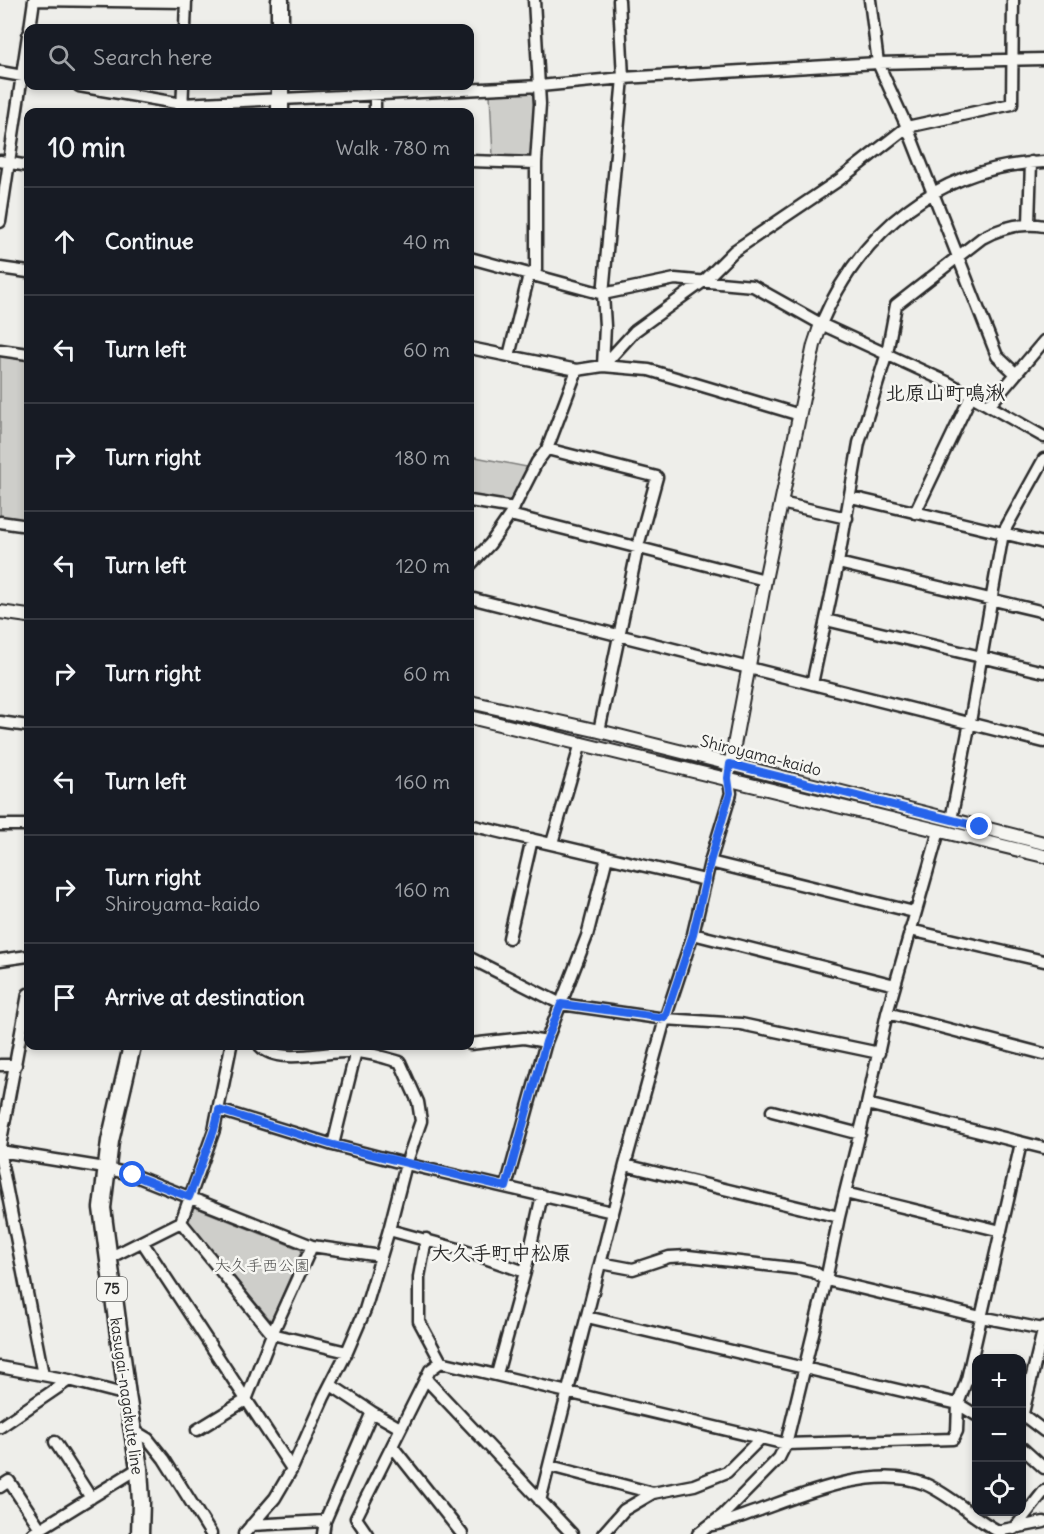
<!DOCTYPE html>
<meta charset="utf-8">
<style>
:root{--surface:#171b24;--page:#20242c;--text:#f1f3f6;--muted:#9ea1a6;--line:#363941}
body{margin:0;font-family:Delius,"Klee One",sans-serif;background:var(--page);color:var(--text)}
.controls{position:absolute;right:18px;bottom:18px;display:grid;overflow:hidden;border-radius:12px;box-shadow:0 3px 9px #0003}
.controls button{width:54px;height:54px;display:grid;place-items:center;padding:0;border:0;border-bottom:2px solid var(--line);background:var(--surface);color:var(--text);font:30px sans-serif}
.stop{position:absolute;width:18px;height:18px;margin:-14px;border:4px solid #2563eb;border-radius:50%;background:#fff}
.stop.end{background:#2563eb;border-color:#fff;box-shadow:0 2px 6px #0008}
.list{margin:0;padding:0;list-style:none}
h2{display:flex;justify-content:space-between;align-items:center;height:78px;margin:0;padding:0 24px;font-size:26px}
h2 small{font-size:20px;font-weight:400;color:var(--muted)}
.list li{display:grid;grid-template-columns:39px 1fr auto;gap:18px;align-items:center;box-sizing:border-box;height:108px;padding:0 24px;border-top:2px solid var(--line)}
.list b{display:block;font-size:22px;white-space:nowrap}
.list p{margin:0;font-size:20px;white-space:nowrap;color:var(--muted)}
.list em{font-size:20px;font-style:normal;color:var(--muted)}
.icon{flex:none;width:33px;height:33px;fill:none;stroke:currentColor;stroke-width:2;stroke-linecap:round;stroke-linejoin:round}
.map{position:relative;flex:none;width:1044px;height:1534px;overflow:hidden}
.search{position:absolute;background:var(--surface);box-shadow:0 3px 9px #0003;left:24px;top:24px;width:450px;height:66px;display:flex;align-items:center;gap:15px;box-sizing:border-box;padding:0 21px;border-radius:12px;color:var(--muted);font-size:22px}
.panel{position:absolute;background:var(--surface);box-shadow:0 3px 9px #0003;left:24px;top:108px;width:450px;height:942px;border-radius:12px}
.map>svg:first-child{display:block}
</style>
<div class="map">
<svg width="1044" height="1534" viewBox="0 0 1044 1534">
<rect width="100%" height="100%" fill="#eeeeea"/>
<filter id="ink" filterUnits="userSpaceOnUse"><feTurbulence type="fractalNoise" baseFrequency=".0167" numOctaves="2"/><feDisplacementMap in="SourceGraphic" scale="12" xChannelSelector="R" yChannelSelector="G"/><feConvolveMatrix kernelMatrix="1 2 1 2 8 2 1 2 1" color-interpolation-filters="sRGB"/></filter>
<g filter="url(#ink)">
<path fill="#cececa" stroke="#7c7c7a" stroke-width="1.5" d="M 534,90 L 533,158 L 493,157 L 490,94 Z
M 0,356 L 28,360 L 28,520 L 0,516 Z
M 470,456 L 527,467 L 510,503 L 470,497 Z
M 194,1207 L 302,1250 L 271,1321 L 188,1223 Z"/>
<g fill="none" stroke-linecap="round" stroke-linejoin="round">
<g stroke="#2b2b2b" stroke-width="15">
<path id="minor" d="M 34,0 L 186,2
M 870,0 L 878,63 L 907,127 L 997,356 L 1015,373
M 30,28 L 34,0
M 185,28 L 186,0
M 0,72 L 28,77
M 79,86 L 182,104 L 540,86 L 623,78 L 878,63 L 1044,59
M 182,112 L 183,86
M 375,112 L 375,94
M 0,161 L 28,166
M 470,161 L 536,163
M 0,222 L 28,35
M 1029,223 L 1031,162
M 470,258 L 603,294 L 675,279 L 753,286 L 821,324 L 947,382 L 1044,437
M 0,268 L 28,272
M 821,324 C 861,230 940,166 1044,162
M 470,348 L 577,370 L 603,366 L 649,370 L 800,415
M 0,350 L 28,354
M 509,356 L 529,275 L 536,270 L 536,163 L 540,104 L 534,0
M 603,366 L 635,331 L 704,281 L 734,251 L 839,180 L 907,127 L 1012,104 L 1013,0
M 603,366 L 605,326 L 603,294 L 623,78 L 619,0
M 989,406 L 1044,341
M 547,449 L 657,477 L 638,546 L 599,731
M 851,497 L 1044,543
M 470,501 L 514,508
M 781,503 L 847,518
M 915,513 L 971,396
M 510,515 L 765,580
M 0,522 L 28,526
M 838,563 L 1044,612
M 470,565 L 490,544 L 510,515 L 537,462 L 547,449 L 577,370
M 470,598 L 1044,742
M 826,620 L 1044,672
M 812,684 L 838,563 L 859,443 L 887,353 L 896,305 L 982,238 C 1001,228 1023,222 1044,226
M 0,722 L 28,726
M 951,820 L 970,722 L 1003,533 L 1044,459
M 0,825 L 28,825
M 470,825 L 705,880
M 552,843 L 581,743
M 710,862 L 914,912
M 910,930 L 1044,961
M 693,934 L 895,985
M 509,938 L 532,839
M 470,958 L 561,1004 L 665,1019 L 741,1024 L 879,1053
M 0,960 L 28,956
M 887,1013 L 1044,1054
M 470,1044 L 524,1038 L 546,1042
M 0,1065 L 16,1065
M 867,1104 L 1044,1148
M 219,1110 L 333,1145 L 406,1164 L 612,1212
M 772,1111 L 860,1134
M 333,1145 L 356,1051
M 0,1146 L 28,994
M 0,1151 L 105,1168 L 133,1175 L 312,1246 L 381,1256
M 0,1155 L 43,1375
M 625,1165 L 839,1217
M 506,1187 L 546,1042 L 587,936 L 607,857
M 845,1193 L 1001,1231
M 181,1222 L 272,1334 L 347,1352
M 389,1230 L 462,1250 L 525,1272
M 426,1239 L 419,1277 L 419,1321 L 441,1362
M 143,1243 L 292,1469
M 107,1259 L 181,1222 L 214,1130 L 231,1046
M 601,1263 L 633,1269 L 669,1257 L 688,1256 L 800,1269 L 814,1272 L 826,1280 L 981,1317 L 1043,1329
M 587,1317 L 958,1404 L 976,1415
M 0,1367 L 69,1380 L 127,1395
M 497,1374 L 525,1272 L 542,1195
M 426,1379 L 572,1534
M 331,1385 L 372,1412 L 400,1428
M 1023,1415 L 1044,1431
M 1022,1417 L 1044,1327
M 0,1427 L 69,1380
M 133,1430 L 148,1439 L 164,1459 L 211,1534
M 197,1430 L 246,1400 L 272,1334 L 312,1246
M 55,1442 L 91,1498
M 392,1446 L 462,1534
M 1022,1448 L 1044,1468
M 550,1466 L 653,1493
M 0,1487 L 9,1481 L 40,1528
M 540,1501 L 625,1165 L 665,1019 L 693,934 L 710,862 L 731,793 L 728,778
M 251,1525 L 325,1521
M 713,1525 C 728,1522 742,1516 757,1511 C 804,1494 875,1464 925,1484 C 951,1495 973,1518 998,1531 L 1044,1522
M 1014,1529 L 1044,1491
M 32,1534 L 139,1468
M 244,1534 L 275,1498 L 292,1469 L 324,1397 L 347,1352 L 365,1310 L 389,1230 L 406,1164 L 421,1121 L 418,1102 L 400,1062 C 385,1058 369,1052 355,1052 C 328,1050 279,1066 260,1046
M 323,1534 L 325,1521 L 372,1412
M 367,1534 L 356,1518 L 430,1370 L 441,1362 L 786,1444 L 953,1439 L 957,1431 L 958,1404 L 967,1379 L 1021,1143
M 603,1534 L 624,1510 L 653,1493 L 694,1485 L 727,1472 L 761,1438
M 698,1534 L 723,1515 L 779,1458 L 786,1444 L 826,1280 L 839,1217 L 867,1104 L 887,1013 L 939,831"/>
</g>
<g stroke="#2b2b2b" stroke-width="16">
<path id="tertiary" d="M 0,612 L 28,616
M 470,702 L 599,731 L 1044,843
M 470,717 L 1044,856
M 729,772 L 765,580 L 814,345 L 821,324"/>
</g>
<g stroke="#2b2b2b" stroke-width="21">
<path id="primary" d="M 280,0 L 280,28
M 280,112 L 280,86
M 132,1046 L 110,1141 L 102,1208 L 127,1395 L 139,1468 L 141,1502 L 140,1534"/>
</g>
<use href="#minor" stroke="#f6f6f2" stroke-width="10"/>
<use href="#tertiary" stroke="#f6f6f2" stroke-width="12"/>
<use href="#primary" stroke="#f6f6f2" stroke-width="16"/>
</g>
</g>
<g fill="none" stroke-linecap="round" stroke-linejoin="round" filter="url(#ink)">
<path stroke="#2563eb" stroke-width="8" d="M 133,1175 L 189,1197 L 214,1130 L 219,1110 L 333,1145 L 506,1187 L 546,1042 L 561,1004 L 665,1018 L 693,934 L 710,862 L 730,793 L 728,778 L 730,764 L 980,827"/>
</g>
<g text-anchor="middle" stroke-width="5" stroke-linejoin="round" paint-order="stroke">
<rect fill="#f6f6f2" stroke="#686867" stroke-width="1.5" x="97" y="1277" width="30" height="24" rx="4.5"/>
<g font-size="15" font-weight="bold" fill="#2b2b2b">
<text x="112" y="1294">75</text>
</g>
<g font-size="16" fill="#2b2b2b" stroke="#f6f6f2">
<text transform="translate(761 755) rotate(14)" y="6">Shiroyama-kaido</text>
<text transform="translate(127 1396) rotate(82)" y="6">kasugai-nagakute line</text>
</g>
<g font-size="16" fill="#545453" stroke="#f6f6f2">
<text x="262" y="1271">大久手西公園</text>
</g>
<g font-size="20" font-weight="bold" fill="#2b2b2b" stroke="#f6f6f2">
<text x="945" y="400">北原山町鳴湫</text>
<text x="501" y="1260">大久手町中松原</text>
</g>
</g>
</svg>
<div class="controls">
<button>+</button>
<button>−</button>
<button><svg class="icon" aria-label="locate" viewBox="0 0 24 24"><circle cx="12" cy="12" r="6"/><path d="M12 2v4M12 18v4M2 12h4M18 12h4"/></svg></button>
</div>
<div class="stop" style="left:133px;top:1175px"></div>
<div class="stop end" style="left:980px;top:827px"></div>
<div class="search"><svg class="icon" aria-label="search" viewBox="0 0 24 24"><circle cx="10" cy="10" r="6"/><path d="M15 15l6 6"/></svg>Search here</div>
<section class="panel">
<h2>10 min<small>Walk · 780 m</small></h2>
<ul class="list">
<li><svg class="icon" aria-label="ahead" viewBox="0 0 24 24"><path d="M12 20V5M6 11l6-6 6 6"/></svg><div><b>Continue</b></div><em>40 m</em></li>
<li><svg class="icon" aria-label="left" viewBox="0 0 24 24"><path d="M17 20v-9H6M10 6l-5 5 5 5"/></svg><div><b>Turn left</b></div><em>60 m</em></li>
<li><svg class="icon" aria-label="right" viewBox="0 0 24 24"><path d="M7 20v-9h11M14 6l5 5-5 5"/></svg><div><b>Turn right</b></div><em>180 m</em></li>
<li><svg class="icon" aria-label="left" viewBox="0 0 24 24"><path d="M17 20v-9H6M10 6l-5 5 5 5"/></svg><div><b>Turn left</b></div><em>120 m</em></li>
<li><svg class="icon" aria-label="right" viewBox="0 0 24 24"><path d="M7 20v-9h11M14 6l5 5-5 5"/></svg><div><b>Turn right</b></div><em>60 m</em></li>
<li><svg class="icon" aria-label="left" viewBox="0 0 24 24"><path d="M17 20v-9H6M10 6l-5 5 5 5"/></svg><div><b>Turn left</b></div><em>160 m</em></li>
<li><svg class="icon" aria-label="right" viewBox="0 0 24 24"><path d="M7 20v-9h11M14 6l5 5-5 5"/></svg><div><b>Turn right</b><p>Shiroyama-kaido</p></div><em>160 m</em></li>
<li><svg class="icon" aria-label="arrive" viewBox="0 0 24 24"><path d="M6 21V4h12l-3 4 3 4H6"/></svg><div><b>Arrive at destination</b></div></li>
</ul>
</section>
</div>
